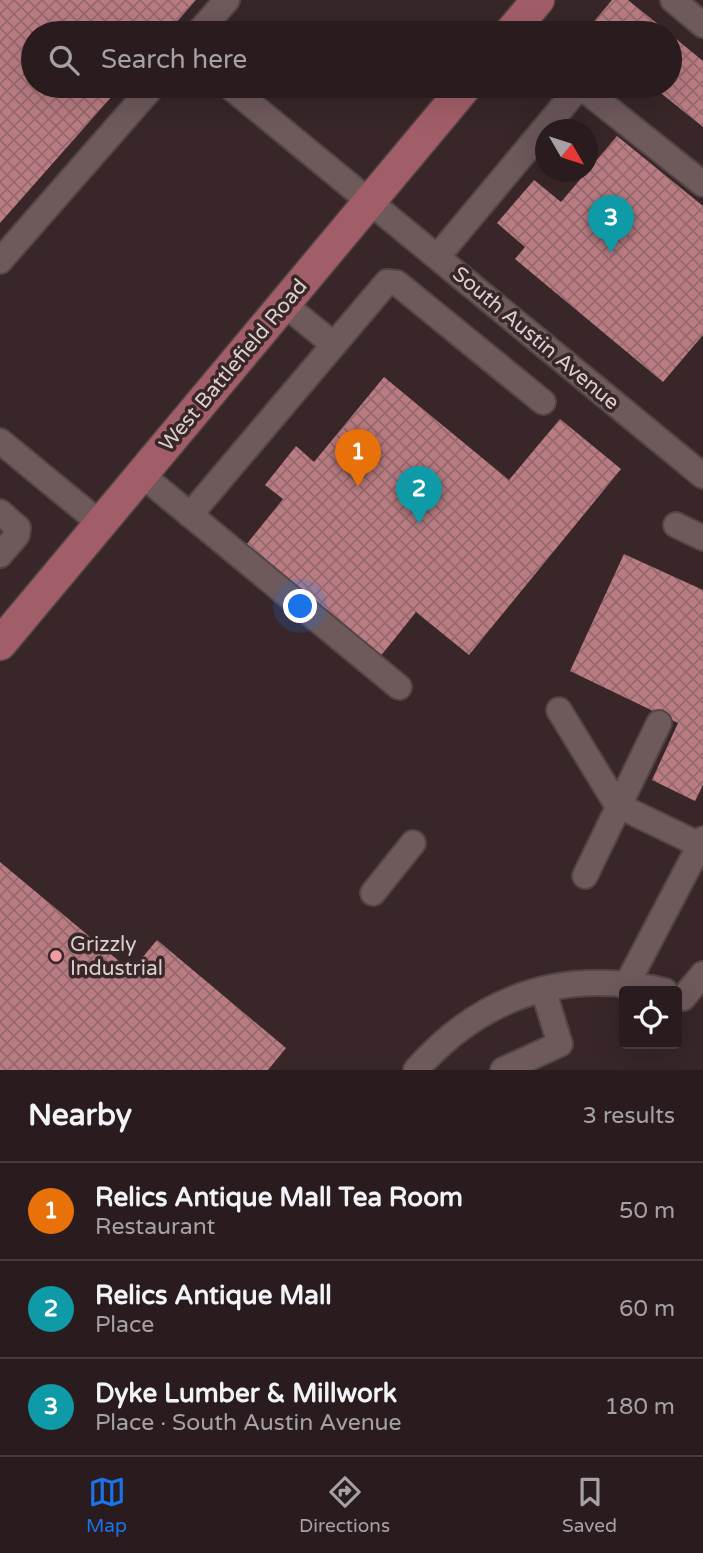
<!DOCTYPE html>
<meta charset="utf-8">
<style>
:root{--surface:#2a1c1e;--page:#36292b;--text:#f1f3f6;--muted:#a5a1a4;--line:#463a3c;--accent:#1a73e8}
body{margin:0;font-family:"Varela Round",sans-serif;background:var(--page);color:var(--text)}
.controls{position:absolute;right:21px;bottom:21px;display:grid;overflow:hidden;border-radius:7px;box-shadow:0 7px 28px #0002}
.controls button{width:63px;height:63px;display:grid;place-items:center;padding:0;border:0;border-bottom:2px solid var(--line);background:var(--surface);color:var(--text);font:35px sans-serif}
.compass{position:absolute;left:535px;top:119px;width:63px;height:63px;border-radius:50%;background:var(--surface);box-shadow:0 7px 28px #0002;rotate:129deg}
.you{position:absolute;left:301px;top:607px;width:24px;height:24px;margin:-18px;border:5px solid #fff;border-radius:50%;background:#1a73e8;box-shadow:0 0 0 10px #1a73e833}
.badge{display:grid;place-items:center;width:46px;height:46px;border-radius:50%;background:var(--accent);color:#fff;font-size:23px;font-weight:700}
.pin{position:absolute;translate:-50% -58px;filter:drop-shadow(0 2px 4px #0008)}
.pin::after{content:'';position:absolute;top:37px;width:24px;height:21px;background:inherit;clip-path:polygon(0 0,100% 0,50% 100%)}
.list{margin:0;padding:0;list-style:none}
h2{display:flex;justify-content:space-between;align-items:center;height:91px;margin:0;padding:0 28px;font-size:30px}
h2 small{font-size:23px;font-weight:400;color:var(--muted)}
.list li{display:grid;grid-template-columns:46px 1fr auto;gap:21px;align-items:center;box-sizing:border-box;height:98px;padding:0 28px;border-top:2px solid var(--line)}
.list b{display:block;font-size:26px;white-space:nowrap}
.list p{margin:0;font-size:23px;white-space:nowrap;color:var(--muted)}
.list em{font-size:23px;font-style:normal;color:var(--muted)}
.icon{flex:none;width:38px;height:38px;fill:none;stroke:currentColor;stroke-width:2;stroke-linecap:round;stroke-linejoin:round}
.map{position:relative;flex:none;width:703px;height:1070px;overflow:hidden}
.search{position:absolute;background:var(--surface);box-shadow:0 7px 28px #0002;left:21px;right:21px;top:21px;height:77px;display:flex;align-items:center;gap:18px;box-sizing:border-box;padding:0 24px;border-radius:38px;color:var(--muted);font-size:26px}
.sheet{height:385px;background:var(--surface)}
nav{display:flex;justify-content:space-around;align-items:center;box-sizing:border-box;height:98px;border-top:2px solid var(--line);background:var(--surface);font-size:19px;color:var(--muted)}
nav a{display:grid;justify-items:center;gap:4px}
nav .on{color:var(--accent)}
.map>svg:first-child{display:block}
</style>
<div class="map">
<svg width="703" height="1070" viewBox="0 0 703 1070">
<defs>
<pattern id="building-cross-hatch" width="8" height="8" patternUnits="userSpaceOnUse" patternTransform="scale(1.75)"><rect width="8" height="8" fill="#b97c82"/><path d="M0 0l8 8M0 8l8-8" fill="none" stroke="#95696e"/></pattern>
</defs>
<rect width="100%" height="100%" fill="#382628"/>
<path fill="url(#building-cross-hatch)" d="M 0,0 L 196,0 L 167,33 L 33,33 L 33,86 L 121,86 L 0,223 Z
M 612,0 L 628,0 L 669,33 L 588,33 L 586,31 Z
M 670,34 L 703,61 L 703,127 L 652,86 L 670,86 Z
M 617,136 L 703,206 L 703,335 L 663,382 L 515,259 L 525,247 L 497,223 L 534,180 L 561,202 Z
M 384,377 L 509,480 L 560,419 L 621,469 L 469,655 L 416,612 L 376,662 L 242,550 L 283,499 L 265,485 L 296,446 L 314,462 Z
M 624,554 L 703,590 L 703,785 L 695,801 L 652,780 L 678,723 L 570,671 Z
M 0,862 L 131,971 L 157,940 L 286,1048 L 268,1070 L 0,1070 Z"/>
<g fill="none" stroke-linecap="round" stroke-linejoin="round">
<g stroke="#534446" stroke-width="28">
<path id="minor" d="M 673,0 L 703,25
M 198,33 L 227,0
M 229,86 L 703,476
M 580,86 L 703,184
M 438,256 L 580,86
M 0,261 L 153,86
M 284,304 L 333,344
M 0,441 L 101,524
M 142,475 L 399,687
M 0,512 L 18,528 L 17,535 L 0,555
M 190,515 L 387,282 L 397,283 L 543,402
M 676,525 L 703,538
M 559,710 L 617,805 L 700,845
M 585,876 L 659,723
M 373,893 L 413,843
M 627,984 L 703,839
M 683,998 L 703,974
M 416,1070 C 483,994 566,968 665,991
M 503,1070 L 560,1044 L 543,989"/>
</g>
<g stroke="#534446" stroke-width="35">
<path id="major" d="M 510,33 L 538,0
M 0,644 L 466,86"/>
</g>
<use href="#minor" stroke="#6e595b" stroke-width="24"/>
<use href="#major" stroke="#a25e68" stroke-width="32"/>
</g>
<circle fill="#f49aa5" stroke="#382628" stroke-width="2.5" cx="56" cy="956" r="7"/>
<g text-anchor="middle" stroke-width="7" stroke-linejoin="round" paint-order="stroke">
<g font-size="21" fill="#dbcfd0" stroke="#382628">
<text transform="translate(536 338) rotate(40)" y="7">South Austin Avenue</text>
<text transform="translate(233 365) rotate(-50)" y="7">West Battlefield Road</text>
</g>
<g font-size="21" fill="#dbcfd0" stroke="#382628" text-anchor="start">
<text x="70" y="951">Grizzly<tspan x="70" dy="24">Industrial</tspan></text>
</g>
</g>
</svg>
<div class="controls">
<button><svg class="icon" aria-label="locate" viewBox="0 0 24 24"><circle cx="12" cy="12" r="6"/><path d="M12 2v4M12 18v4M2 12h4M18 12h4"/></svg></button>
</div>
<svg class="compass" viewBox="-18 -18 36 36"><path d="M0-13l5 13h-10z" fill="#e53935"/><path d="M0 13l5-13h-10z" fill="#a5a1a4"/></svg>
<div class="you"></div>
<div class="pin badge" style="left:358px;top:487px;background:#e8710a">1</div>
<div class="pin badge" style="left:419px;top:524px;background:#0f9aa8">2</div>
<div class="pin badge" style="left:611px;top:253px;background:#0f9aa8">3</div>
<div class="search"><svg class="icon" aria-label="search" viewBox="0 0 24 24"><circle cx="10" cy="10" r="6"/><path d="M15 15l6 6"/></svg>Search here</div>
</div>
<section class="sheet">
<h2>Nearby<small>3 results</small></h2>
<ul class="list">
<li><span class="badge" style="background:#e8710a">1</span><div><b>Relics Antique Mall Tea Room</b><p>Restaurant</p></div><em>50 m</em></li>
<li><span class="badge" style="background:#0f9aa8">2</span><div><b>Relics Antique Mall</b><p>Place</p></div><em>60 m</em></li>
<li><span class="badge" style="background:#0f9aa8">3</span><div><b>Dyke Lumber &amp; Millwork</b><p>Place · South Austin Avenue</p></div><em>180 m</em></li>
</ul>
</section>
<nav>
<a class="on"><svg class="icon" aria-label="map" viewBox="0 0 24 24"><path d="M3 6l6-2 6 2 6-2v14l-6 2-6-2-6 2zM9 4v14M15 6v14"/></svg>Map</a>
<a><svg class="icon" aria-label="directions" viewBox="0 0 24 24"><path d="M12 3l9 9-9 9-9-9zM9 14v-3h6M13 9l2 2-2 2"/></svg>Directions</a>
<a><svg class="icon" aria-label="saved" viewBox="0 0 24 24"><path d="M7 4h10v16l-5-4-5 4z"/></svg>Saved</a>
</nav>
